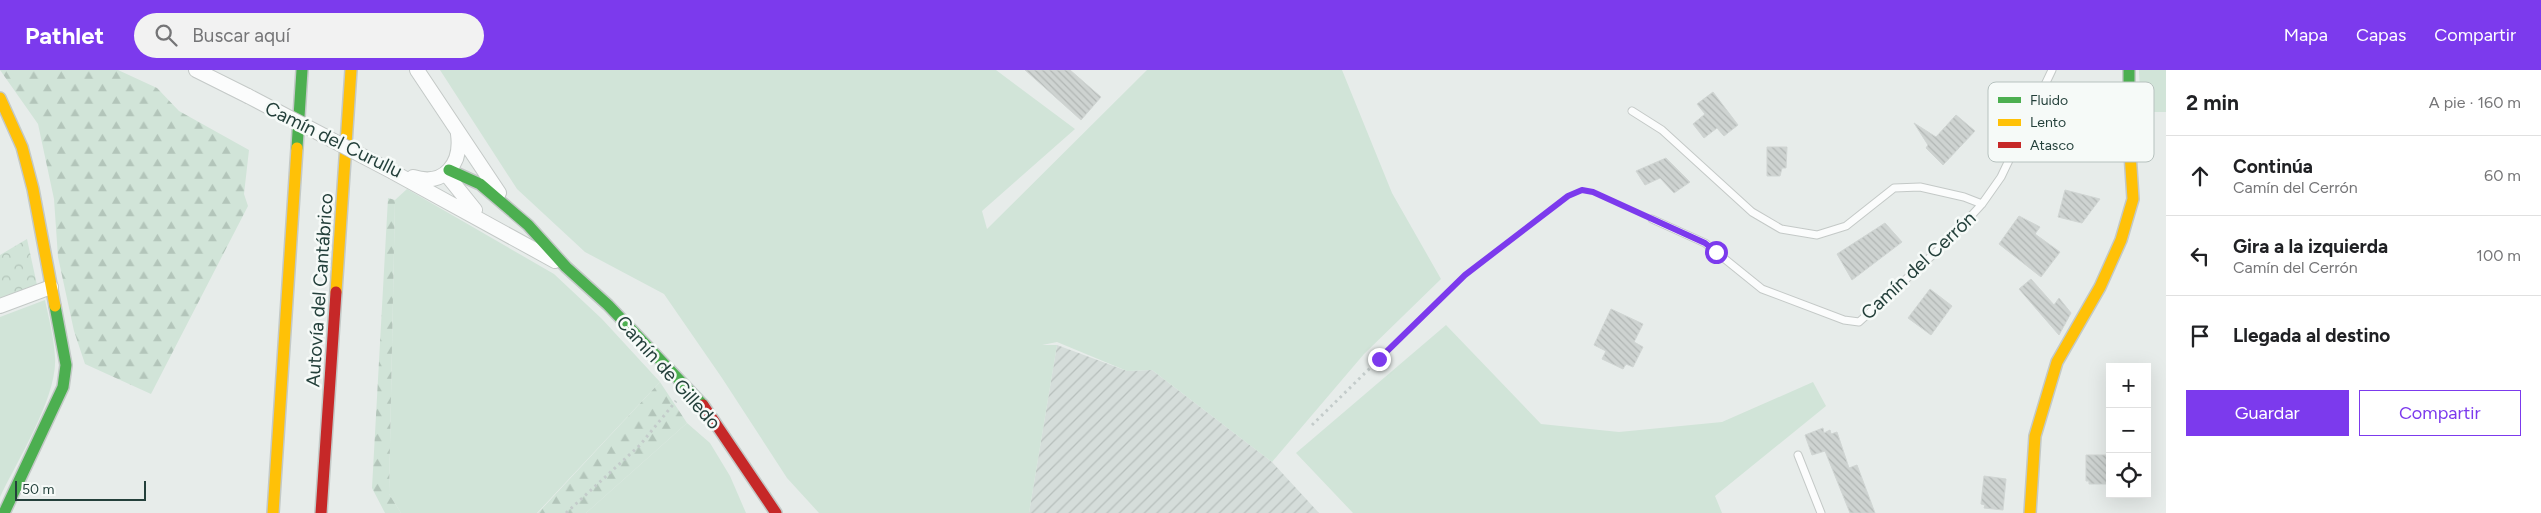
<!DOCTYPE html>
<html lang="es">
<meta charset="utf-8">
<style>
:root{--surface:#fff;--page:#f2f2f2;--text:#202124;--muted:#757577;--line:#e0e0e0;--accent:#7c3aed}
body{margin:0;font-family:Figtree,sans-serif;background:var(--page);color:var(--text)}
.controls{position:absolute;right:15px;bottom:15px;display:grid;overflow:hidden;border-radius:0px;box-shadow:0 5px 20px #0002}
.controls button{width:45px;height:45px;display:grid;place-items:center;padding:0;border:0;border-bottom:1px solid var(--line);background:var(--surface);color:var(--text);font:25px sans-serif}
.scale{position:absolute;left:15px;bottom:12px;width:131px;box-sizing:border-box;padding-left:5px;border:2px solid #24403b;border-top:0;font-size:14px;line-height:18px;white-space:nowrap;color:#24403b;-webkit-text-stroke:4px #f6faf8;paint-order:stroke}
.stop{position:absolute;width:15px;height:15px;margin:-11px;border:4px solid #7c3aed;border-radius:50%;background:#fff}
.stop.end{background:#7c3aed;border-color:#fff;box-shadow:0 1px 5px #0008}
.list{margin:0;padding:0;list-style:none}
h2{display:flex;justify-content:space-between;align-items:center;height:65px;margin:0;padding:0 20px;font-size:21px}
h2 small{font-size:16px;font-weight:400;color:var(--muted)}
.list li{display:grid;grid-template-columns:32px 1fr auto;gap:15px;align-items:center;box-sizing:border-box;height:80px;padding:0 20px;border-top:1px solid var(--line)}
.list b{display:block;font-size:19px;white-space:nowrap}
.list p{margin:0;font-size:16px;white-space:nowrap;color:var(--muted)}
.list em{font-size:16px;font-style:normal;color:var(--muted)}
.actions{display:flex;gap:10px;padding:15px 20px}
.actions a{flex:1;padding:11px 0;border:1px solid var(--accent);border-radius:0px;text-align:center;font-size:18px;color:var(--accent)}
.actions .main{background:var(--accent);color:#fff}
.icon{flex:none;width:28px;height:28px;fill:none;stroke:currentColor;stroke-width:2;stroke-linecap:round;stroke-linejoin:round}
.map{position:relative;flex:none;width:2166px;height:443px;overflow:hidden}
header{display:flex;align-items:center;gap:30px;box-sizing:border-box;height:70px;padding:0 25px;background:var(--accent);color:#fff}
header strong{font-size:24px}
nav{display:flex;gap:28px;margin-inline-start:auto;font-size:18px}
.search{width:350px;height:45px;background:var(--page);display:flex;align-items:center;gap:12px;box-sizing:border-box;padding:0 18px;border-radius:28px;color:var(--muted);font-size:19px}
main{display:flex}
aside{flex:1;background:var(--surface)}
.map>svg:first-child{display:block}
</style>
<header>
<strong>Pathlet</strong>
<div class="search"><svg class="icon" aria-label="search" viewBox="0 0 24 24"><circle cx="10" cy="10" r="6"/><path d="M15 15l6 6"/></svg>Buscar aquí</div>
<nav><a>Mapa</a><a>Capas</a><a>Compartir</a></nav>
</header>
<main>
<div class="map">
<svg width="2166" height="443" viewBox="0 0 2166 443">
<defs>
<pattern id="industrial-furrows" width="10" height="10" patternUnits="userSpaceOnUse" patternTransform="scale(1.25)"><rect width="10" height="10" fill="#d5ddda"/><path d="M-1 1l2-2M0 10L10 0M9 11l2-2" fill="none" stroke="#b7bfbc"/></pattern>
<pattern id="forest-firs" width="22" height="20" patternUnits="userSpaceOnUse" patternTransform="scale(1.25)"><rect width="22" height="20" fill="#d1e4d8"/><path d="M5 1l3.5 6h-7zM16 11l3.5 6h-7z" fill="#b3c5ba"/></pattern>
<pattern id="park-crowns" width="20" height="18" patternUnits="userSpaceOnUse" patternTransform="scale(1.25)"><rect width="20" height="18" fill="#d1e4d8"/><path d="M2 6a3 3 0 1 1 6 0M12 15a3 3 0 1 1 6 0" fill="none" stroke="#b3c5ba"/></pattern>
<pattern id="building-back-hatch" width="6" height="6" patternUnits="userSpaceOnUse" patternTransform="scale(1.25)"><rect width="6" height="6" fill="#ced3d1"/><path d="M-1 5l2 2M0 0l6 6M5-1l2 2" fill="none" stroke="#b1b6b4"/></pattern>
</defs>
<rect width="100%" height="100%" fill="#e7ecea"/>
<path fill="url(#industrial-furrows)" d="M 1057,275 L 1127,301 L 1152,300 L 1272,392 L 1319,443 L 1029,443 Z"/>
<path fill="#d1e4d8" d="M 440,0 L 996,0 L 1075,59 L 982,141 L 987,159 L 1147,0 L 1342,0 L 1392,123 L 1441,209 L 1364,284 L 1272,392 L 1152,300 L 1127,301 L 1057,272 L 1042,275 L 1057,275 L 1029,443 L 819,443 L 787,408 L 722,308 L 664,224 L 585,182 L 517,119 Z
M 2139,0 L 2166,0 L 2166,42 L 2141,42 Z
M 407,119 L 554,204 L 602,249 L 660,312 L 537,443 L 401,443 L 389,424 L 395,130 Z
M 45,230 C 49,249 54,268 55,287 C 58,326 17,391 0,427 L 0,247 Z
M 1446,255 L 1541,354 L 1619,362 L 1722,352 L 1813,312 L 1826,336 L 1715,426 L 1722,443 L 1353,443 L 1296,383 Z
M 687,353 L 710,373 L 730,406 L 746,443 L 586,443 Z"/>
<path fill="url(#forest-firs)" d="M 0,0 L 118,0 L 157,18 L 179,41 L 249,80 L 244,124 L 248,136 L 151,324 L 85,294 L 74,261 L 58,187 L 54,129 L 38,54 Z
M 388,128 L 395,130 L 389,424 L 401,443 L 385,443 L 372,418 Z
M 660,312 L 687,353 L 586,443 L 538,443 Z"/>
<path fill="url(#park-crowns)" d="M 27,169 L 37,215 L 0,228 L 0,185 Z"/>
<path fill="url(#building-back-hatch)" stroke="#d0d5d3" d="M 1025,0 L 1070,0 L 1101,27 L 1081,50 Z
M 1713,22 L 1738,55 L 1724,66 L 1717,58 L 1704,68 L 1693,54 L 1705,44 L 1697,34 Z
M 1956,45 L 1975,61 L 1943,95 L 1926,78 L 1928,75 L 1914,53 L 1936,67 Z
M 1767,77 L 1787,77 L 1786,98 L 1782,98 L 1780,106 L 1767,106 Z
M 1666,88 L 1690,112 L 1674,123 L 1660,108 L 1645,115 L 1636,101 Z
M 2065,120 L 2100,129 L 2082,153 L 2058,147 Z
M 2019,146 L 2040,157 L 2035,164 L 2060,182 L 2041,207 L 1999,174 Z
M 1885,153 L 1902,172 L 1852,210 L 1837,184 Z
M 2031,209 L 2054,235 L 2059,228 L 2071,243 L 2059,265 L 2019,219 Z
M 1930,219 L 1952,236 L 1931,265 L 1908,248 Z
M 1611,239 L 1643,254 L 1634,272 L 1643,277 L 1633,297 L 1626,294 L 1623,299 L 1602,289 L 1606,281 L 1594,275 Z
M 1823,358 L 1824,363 L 1830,360 L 1831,364 L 1837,362 L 1849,398 L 1857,395 L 1875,443 L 1850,443 L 1825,381 L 1812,385 L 1805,365 Z
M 2086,385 L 2109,385 L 2109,414 L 2089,414 L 2089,411 L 2086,411 Z
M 1984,406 L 2006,409 L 2003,440 L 1984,438 L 1985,435 L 1981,434 Z"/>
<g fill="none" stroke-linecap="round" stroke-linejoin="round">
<g stroke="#c4c9c7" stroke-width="9">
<path id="lane" d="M 1632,41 L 1662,60 L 1752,142 L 1781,159 L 1817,165 L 1846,156 L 1894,118 L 1920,117 L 1964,127 L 1982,134
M 1652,149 L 1705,173 L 1762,219 L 1844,250 L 1859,252 L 1949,170 L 1982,134 L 2001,107 L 2052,0
M 1798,385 L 1821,443"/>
</g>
<g stroke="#c4c9c7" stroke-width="16">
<path id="street" d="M 196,0 L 248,26
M 417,0 L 499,123
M 393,102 L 555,191
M 446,104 L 475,140
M 413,107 C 445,117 462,93 458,64
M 0,236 L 51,217"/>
</g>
<g stroke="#c3c9c7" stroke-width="14">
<path id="fast" d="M 2129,0 L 2129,67
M 297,78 L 302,0
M 449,100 L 480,114 L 528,155 L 566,197 L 608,235 L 703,335
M 4,443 L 63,317 L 66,295 L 55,236"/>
</g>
<g stroke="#c3c9c7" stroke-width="14">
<path id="slow" d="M 0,28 L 22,77 L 33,119 L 55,236
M 336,222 L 351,0
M 273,443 L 297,78
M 2030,443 L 2035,366 L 2057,292 L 2100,217 L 2121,170 L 2133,129 L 2129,67"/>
</g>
<g stroke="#c3c9c7" stroke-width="14">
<path id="jam" d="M 703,335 L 776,443
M 321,443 L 336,222"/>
</g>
<path stroke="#c3cbca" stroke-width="3" stroke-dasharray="2.5 4" stroke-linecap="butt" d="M 1312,355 L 1465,205 L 1568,126 L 1582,120 L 1593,122 L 1643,145
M 566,443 L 640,375 L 676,331"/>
<use href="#lane" stroke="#fbfcfc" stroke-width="7"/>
<use href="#street" stroke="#fbfcfc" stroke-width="14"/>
<use href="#fast" stroke="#4caf50" stroke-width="11"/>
<use href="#slow" stroke="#ffc107" stroke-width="11"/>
<use href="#jam" stroke="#c62828" stroke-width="11"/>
<g stroke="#c4c9c7" stroke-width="16" stroke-linecap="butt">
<path id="street-bridge" d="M 248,26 L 393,102"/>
</g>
<use href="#street-bridge" stroke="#fbfcfc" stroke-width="14"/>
</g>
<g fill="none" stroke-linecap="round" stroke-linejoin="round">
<path stroke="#7c3aed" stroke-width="6" d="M 1379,289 L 1465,205 L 1568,126 L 1582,120 L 1593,122 L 1705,173 L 1716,182"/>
</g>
<g text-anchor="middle" stroke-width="5" stroke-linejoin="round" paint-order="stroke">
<g font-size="19" fill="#24403b" stroke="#f6faf8">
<text transform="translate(334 69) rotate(26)" y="7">Camín del Curullu</text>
<text transform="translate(1918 195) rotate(-43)" y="7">Camín del Cerrón</text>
<text transform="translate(319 220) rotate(-86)" y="7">Autovía del Cantábrico</text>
<text transform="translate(669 302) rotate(48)" y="7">Camín de Gilledo</text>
</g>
</g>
<rect x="1988" y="12" width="166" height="80" rx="8" fill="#f6faf8" stroke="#b7c2bf" stroke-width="1"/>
<rect x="1998" y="27" width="23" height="6" fill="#4caf50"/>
<rect x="1998" y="49" width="23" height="7" fill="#ffc107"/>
<rect x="1998" y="72" width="23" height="6" fill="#c62828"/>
<g font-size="14" fill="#24403b">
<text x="2030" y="35">Fluido</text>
<text x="2030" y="57">Lento</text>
<text x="2030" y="80">Atasco</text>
</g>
</svg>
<div class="controls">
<button>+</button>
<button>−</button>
<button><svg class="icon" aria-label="locate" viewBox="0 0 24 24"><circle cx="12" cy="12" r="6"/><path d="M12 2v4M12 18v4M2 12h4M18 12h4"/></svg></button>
</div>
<div class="scale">50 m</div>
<div class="stop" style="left:1716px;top:182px"></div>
<div class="stop end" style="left:1379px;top:289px"></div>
</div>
<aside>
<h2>2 min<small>A pie · 160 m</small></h2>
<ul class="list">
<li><svg class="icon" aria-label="ahead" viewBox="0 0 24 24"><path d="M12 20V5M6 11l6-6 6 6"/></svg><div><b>Continúa</b><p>Camín del Cerrón</p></div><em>60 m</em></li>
<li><svg class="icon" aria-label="left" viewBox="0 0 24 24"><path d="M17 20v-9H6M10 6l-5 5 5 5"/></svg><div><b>Gira a la izquierda</b><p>Camín del Cerrón</p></div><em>100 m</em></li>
<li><svg class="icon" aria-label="arrive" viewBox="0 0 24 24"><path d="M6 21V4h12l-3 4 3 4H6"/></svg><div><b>Llegada al destino</b></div></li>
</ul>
<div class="actions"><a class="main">Guardar</a><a>Compartir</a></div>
</aside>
</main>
